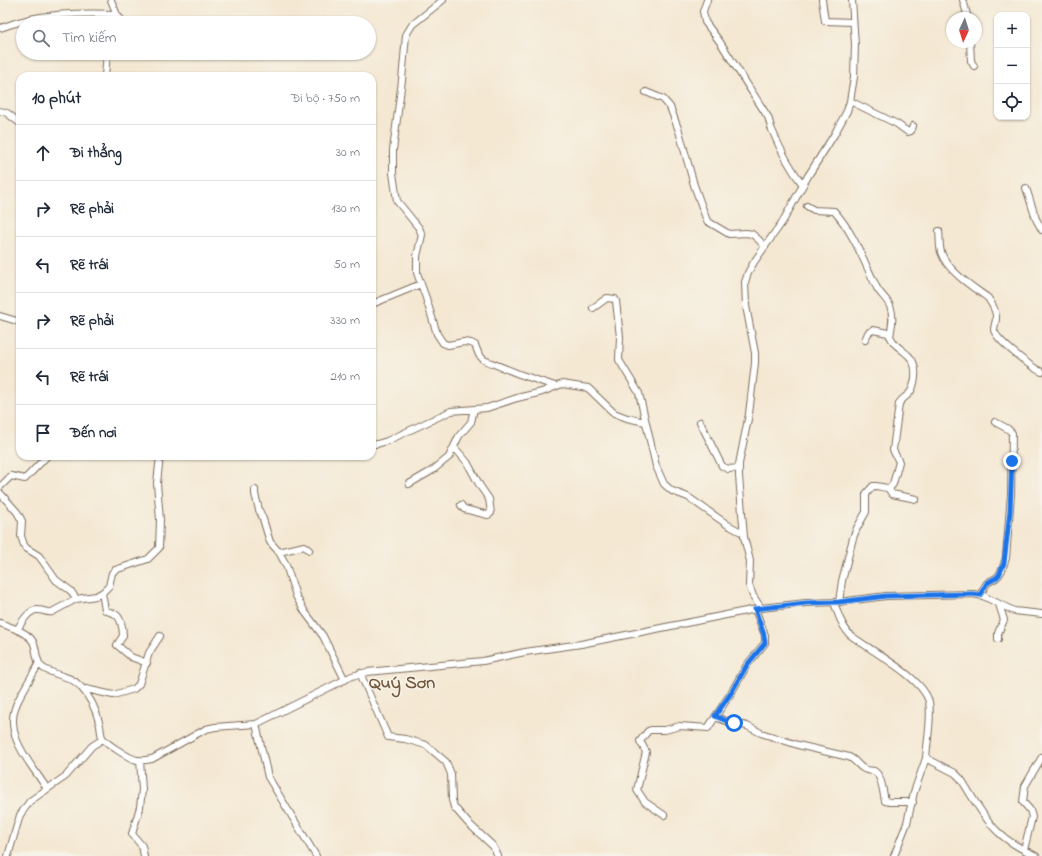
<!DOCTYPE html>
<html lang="vi">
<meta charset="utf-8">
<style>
:root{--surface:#fff;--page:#f2f2f3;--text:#1f2937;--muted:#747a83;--line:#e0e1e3}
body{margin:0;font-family:"Indie Flower",sans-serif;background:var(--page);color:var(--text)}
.controls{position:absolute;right:12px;top:12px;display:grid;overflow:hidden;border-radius:8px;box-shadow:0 1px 3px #0004}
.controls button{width:36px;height:36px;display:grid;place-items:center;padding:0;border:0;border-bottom:1px solid var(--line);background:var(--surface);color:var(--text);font:20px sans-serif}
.compass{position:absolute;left:946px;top:12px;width:36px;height:36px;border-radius:50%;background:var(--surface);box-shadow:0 1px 3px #0004;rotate:184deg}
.stop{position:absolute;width:12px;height:12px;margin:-9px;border:3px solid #1a73e8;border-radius:50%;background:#fff}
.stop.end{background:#1a73e8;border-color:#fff;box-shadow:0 1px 4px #0008}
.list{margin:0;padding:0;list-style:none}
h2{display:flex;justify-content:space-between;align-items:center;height:52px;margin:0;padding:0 16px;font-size:17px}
h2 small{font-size:13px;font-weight:400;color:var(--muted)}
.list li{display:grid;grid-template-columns:26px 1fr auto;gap:12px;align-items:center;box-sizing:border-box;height:56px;padding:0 16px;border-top:1px solid var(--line)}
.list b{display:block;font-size:15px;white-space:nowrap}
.list em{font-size:13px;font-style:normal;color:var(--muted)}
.icon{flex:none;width:22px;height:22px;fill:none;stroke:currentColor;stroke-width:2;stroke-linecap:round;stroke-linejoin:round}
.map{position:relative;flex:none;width:1042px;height:856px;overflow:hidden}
.search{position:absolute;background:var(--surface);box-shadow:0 1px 3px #0004;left:16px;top:16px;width:360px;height:44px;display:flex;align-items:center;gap:10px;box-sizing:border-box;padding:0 14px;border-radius:22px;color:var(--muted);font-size:15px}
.panel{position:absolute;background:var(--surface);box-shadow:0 1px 3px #0004;left:16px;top:72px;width:360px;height:388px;border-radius:12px}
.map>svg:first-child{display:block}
</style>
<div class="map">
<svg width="1042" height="856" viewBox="0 0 1042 856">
<rect width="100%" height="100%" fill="#f7f3e8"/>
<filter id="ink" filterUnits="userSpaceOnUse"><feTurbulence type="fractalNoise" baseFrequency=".025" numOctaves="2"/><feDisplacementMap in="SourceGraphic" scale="8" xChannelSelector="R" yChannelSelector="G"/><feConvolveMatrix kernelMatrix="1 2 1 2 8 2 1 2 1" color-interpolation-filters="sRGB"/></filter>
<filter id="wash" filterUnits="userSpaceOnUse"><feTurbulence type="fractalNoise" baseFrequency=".012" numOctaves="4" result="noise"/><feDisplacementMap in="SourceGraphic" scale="16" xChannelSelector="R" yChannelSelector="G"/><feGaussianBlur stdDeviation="0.9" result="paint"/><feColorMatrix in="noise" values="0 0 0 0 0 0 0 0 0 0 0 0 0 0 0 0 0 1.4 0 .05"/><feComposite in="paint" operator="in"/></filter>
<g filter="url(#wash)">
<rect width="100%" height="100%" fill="#f4e8d3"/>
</g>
<g filter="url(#ink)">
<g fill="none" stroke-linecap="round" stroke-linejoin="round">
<g stroke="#7c6c5d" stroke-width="8">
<path id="minor" d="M 111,0 L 117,15 L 124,23
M 443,0 L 412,25 L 406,35 L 402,80 L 393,150 L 393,173 L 397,201 L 419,228 L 422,235 L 417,256 L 417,273 L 426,298 L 437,334 L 443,343 L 448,345 L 464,342 L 471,343 L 475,345 L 479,355 L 484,360 L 519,374 L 555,386
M 707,0 L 703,11 L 705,22 L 720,42 L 768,117 C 770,122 770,126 772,130 C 780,149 790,168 803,185
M 822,0 L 825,21 L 853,22
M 963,0 L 968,18
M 0,28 C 10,25 20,21 30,19 C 58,13 87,13 116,14
M 970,42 L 971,61 L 974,66
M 105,76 L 107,53
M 646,92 L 663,99 L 670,107 L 679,131 L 694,185 L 707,221 L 729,234 L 746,233 L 752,234 L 759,240 L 765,247
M 850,101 L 897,124 L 908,132 L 911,131 L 913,126
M 0,111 L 7,113 L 20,123
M 1026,188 L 1036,219 L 1042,230
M 807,206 L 814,210 L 834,211 C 854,233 864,262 877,288 C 880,294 887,299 890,306 C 894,315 892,326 890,336
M 939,231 C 940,238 939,246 941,252 C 947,271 973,287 988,298 C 991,303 997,311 996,318 C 996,322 994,326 994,330 C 996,340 1032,368 1042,372
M 372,304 L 421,284
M 593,308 L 607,298 L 615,299 L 616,301 L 620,337 L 619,360 L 639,393 L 656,466 L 664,484 L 672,491 L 688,497 L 728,525 L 743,533
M 0,316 L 20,322
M 700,422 L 722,466 L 728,469 L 739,468
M 372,444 L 377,444 L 387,441 L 451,411 L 487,408 L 517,398 L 542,392 L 562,384 L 588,388 L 614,413 L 627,418 L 645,422
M 454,447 L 467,462 L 480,486 L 489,499 L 491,513 L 488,515 L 464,509 L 461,505
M 409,484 L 433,470 L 449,457 L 459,436 L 471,422 L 474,409
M 0,487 L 11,476 L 25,479 L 47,456
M 888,488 L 892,494 L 916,499
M 255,490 L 255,494 L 259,510 L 263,519 L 270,542 L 279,552 L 286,565 L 296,596 L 305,612 L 323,636 L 345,680
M 0,493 L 17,512 L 22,521 L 21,536 L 24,545 L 26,548 L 39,556 L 56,580 L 71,591 L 76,599
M 279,552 L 304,546 L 309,550
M 102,593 L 105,610 C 108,612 111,612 115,614 C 121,617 123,629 123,636 L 117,645 L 131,657 L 147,663
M 980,595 L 987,583 L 996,578 L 999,575 L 1002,570 L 1006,558 L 1011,494 L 1012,433 L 1008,429 L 995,422
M 834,602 C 838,614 841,624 849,634 C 869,650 923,677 929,702 C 932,717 927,742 926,758 L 955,773 L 961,779 C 972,796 982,816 997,831 C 1008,842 1022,849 1036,856
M 839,602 L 842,581 L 853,538 L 857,528 L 866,512 L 866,494 L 873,486 C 881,485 889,492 893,484 L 899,462 L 893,450 L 899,404 C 901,398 908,397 911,391 C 916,381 918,365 909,356 C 905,352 899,348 895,344 C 892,341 891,337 888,333 L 873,330 L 868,333 L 865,340
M 761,608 L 753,596 L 749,585 L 750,561 L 744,537 L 739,476 L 739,464 L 749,414 L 755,363 L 755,353 L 746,306 L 745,282 L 748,273 L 754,262 L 783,221 L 808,176 L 834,135 L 847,111 L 850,101 L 854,77 L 855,45 L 852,0
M 0,623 C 10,627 25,631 32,640 C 38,648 34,661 43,668 C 55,676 71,675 81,687 C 89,696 96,710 99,722 C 101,727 100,732 102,737 C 105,743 130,759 137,760 C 142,761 147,760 152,759 L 206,729 L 215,727 L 256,724 L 352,676 L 367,672 L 483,661 L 525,652 L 581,644 L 761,608 L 806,603 L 839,602 L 886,596 L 973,594 L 983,596 L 1014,611 L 1042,614
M 17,630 C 21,623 29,609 38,610 C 43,610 47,613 52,612 L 76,599 L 96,596 L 103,592 L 109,586 L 112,573 L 115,570 L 148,559 L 159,548 L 160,520 L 157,483 L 160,456
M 998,639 L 998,633 L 1004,620 L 999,604
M 39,663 C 32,676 23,690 17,703 C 2,736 32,764 47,789
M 360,673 L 388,737 L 405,739 L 426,745 L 446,762 L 451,774 L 452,800 L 454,807 L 468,823 L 493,846 L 498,856
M 85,692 L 86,689 L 113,695 L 134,689 L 139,684 L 149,653 L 160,636
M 715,717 L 729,722 L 747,726 L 761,733 L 798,745 L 849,757 C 856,760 858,766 864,769 C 867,771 870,770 874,771 C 882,775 883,793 885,801 L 890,802 L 913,802
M 256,724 L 268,777 L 316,856
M 140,760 L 142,790 L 140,807 L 132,834 L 142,846 L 144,856
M 664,815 L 645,802 L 637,790 L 646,752 L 640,741 L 648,731 L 651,730 L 665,730 L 680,726 L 708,728 L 731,693 L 747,665 L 765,643 L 765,635 L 755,609
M 1024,850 L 1032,817 L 1030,810 L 1023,802 L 1025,786 L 1042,757
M 8,856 L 20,815 L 30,801 L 66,776 L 92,746 L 103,739
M 894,856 L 907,823 L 914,792 L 926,758"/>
</g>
<use href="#minor" stroke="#fff" stroke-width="6"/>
</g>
</g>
<g fill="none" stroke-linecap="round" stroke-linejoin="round" filter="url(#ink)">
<path stroke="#1a73e8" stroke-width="5" d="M 734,723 L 729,722 L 715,716 L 731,693 L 747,665 L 765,643 L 764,635 L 755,609 L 806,603 L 839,602 L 886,596 L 973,594 L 980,595 L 987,583 L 996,578 L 999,575 L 1004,563 L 1010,511 L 1012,461"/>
</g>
<g text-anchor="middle" stroke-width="3" stroke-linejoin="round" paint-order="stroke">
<g font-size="18" font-weight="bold" fill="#745a3e" stroke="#f7f3e8">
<text x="402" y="688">Quý Sơn</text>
</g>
</g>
</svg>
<div class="controls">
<button>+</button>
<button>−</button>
<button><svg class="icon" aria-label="locate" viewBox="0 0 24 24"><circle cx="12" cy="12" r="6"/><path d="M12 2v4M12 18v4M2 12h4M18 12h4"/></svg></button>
</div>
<svg class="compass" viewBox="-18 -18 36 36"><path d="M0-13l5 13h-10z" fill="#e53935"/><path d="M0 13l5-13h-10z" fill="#747a83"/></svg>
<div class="stop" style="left:734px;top:723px"></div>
<div class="stop end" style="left:1012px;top:461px"></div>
<div class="search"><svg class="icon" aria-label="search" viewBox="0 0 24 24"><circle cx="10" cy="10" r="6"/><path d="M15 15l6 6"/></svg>Tìm kiếm</div>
<section class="panel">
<h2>10 phút<small>Đi bộ · 750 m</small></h2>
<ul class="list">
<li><svg class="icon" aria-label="ahead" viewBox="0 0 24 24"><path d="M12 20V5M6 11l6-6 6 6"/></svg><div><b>Đi thẳng</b></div><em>30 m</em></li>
<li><svg class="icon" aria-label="right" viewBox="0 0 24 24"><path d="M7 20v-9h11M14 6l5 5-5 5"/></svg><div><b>Rẽ phải</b></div><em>130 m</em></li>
<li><svg class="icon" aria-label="left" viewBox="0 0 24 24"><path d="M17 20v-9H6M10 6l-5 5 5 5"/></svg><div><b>Rẽ trái</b></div><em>50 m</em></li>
<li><svg class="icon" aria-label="right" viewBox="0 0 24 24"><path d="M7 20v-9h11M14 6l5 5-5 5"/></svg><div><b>Rẽ phải</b></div><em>330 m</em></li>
<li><svg class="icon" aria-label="left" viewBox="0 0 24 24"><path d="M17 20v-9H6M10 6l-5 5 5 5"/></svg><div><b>Rẽ trái</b></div><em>210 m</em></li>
<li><svg class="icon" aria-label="arrive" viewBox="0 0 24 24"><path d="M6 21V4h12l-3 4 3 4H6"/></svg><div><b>Đến nơi</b></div></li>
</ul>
</section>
</div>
